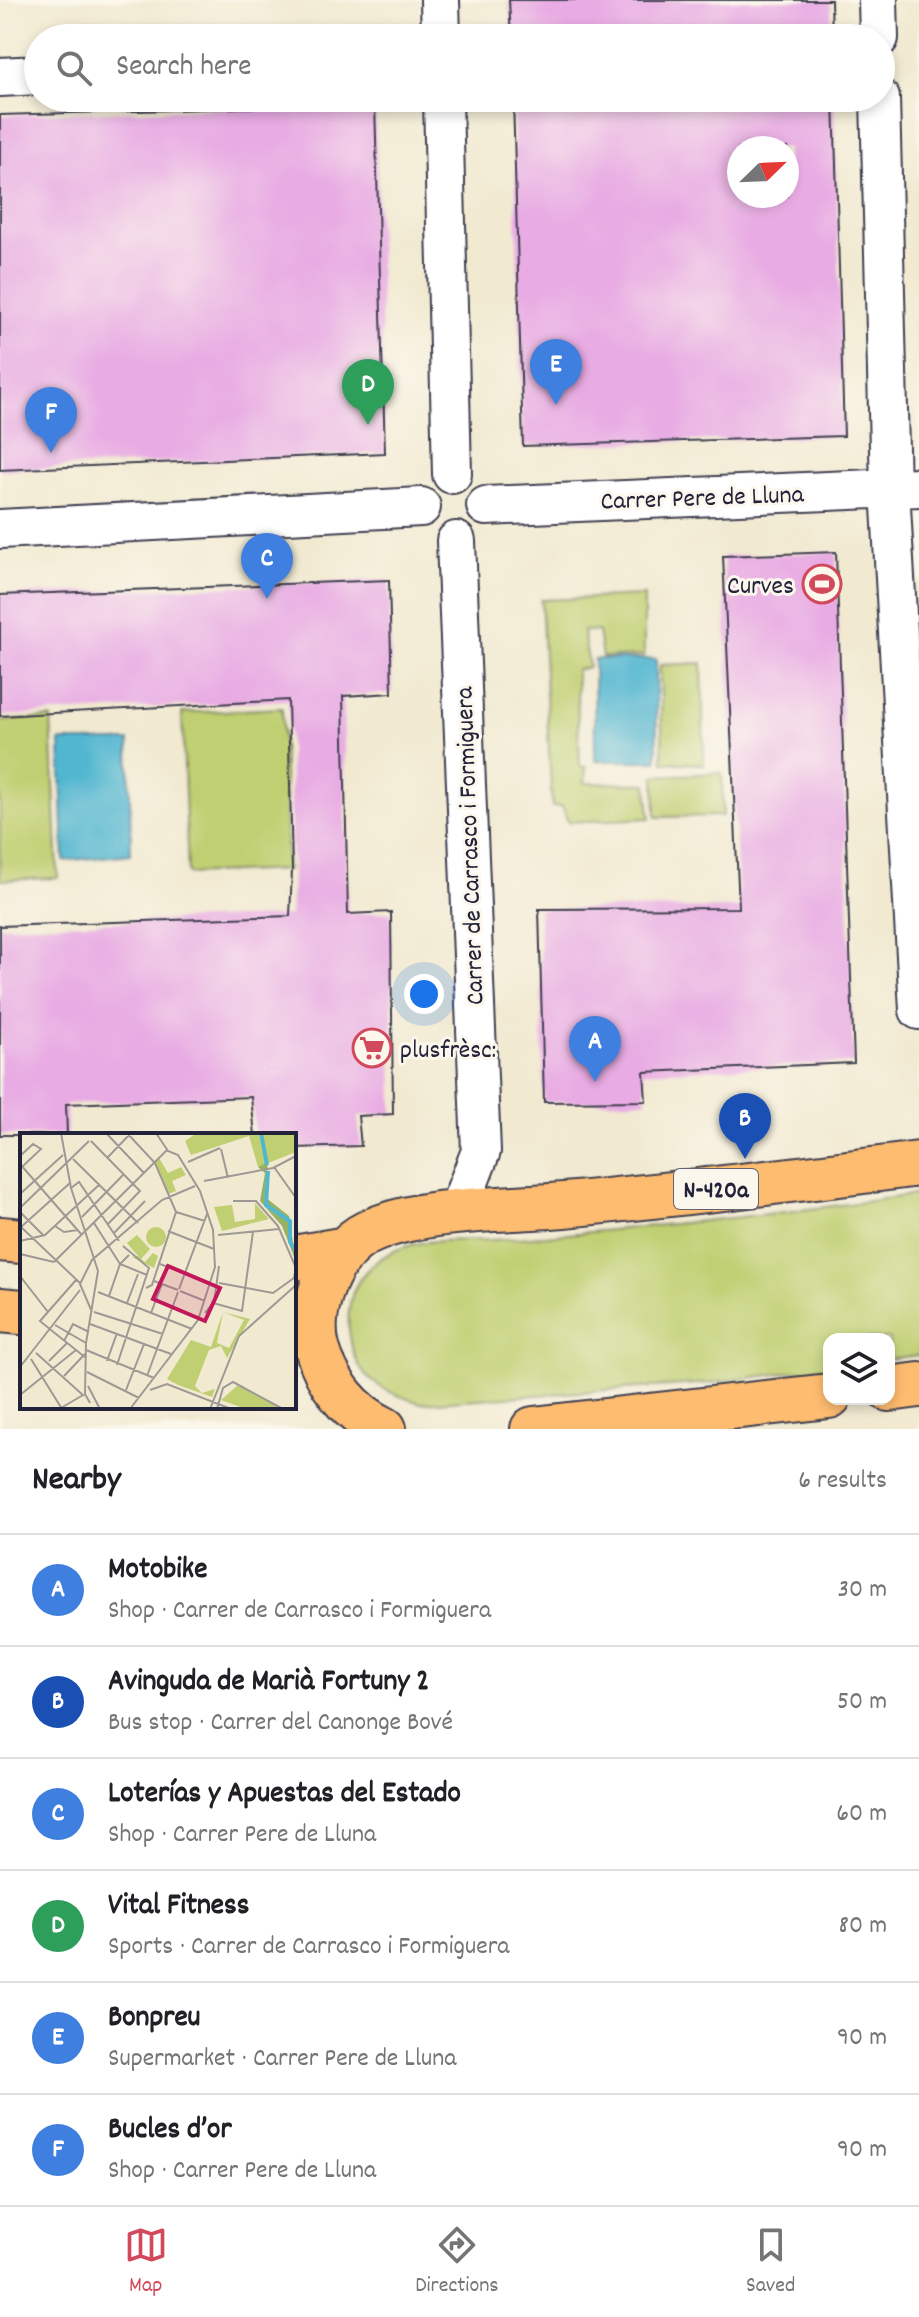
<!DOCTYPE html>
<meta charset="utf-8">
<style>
:root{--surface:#fff;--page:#f6f6f6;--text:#202124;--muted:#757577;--line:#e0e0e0;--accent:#d1495b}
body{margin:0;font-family:Dekko,sans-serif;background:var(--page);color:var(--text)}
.controls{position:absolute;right:24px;bottom:24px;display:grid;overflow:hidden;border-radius:16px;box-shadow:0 4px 12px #0003}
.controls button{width:72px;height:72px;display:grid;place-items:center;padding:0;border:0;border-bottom:2px solid var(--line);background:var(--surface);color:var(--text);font:40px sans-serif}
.compass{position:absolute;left:727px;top:136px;width:72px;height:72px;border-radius:50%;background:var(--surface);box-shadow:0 4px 12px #0003;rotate:67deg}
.you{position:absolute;left:424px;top:994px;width:28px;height:28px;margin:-20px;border:6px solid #fff;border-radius:50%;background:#1a73e8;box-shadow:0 0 0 12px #1a73e833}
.badge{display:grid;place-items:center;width:52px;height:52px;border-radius:50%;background:var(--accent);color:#fff;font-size:26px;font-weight:700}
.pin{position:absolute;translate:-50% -66px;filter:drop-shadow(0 2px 4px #0008)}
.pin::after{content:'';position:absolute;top:42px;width:28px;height:24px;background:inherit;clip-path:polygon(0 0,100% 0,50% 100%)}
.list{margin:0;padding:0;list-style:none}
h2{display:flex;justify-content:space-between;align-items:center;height:104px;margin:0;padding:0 32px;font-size:34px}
h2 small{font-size:26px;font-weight:400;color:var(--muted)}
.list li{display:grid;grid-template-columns:52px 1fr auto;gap:24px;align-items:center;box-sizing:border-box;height:112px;padding:0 32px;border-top:2px solid var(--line)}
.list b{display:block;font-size:30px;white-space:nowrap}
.list p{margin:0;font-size:26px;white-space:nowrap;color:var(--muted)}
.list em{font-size:26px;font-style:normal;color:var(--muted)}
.icon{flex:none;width:44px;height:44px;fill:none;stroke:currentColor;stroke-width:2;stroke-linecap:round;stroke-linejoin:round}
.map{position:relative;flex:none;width:919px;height:1429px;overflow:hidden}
.search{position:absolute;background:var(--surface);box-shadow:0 4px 12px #0003;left:24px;right:24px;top:24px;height:88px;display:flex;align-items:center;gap:20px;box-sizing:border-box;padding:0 28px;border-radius:44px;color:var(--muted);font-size:30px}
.sheet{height:776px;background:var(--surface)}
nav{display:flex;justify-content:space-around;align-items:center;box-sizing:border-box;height:112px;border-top:2px solid var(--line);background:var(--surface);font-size:22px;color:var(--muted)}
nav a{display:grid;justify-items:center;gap:4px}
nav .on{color:var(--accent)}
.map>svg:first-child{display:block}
</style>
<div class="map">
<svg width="919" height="1429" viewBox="0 0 919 1429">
<rect width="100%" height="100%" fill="#fbf7ec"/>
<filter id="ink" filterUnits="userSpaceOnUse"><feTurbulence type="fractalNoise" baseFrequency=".0125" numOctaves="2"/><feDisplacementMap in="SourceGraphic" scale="16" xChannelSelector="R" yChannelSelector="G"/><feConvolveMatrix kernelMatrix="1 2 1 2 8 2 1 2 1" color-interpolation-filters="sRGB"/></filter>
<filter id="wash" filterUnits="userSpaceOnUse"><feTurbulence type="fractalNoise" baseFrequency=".006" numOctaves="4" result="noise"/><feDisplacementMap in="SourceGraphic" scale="32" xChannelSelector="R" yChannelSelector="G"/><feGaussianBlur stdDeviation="1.8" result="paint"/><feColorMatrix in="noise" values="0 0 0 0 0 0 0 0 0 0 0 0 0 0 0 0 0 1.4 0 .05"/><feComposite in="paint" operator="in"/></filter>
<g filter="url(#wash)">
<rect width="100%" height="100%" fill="#f1e9d0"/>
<path fill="#c0cf71" stroke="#717856" stroke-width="2" d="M 644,596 L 644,656 L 602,657 L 598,631 L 583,631 L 589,667 L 576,670 L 580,766 L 586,767 L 585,783 L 647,784 L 650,818 L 568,822 L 562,806 L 552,807 L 541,600 Z
M 702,663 L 704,764 L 663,762 L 660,665 Z
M 282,708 L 287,870 L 188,874 L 182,713 Z
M 51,718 L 58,878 L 0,880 L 0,721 Z
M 722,773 L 723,816 L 656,817 L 655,776 Z
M 919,1194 L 919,1355 L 889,1359 L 889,1339 L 829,1339 L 829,1367 L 711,1383 L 421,1403 C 391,1394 362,1384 353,1351 C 342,1309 350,1275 390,1253 C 421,1237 457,1241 491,1240 C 509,1239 527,1237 545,1236 C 671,1225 795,1213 919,1194 Z"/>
<path fill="#51b6d0" stroke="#3a6c86" stroke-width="2" d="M 594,659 L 656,659 L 657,761 L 595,761 Z
M 60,741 L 129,741 L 131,854 L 64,861 Z"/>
<g id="blocks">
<path fill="#e8abe3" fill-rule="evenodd" d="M 509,0 L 831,0 L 832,38 L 511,38 Z
M 513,98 L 834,98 L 844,436 L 523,446 ZM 739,148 L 787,148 L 787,196 L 739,196 Z
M 375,104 L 385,453 L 0,470 L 0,115 Z
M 836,552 L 854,1063 L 644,1072 L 646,1101 L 544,1102 L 539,909 L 739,908 L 723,556 Z
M 389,580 L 392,693 L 343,696 L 348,914 L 391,912 L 393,1114 L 358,1116 L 361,1146 L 294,1148 L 294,1135 L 255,1135 L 251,1097 L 66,1104 L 67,1135 L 0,1135 L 0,926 L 290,916 L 292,870 L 288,700 L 0,716 L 0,595 Z"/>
</g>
</g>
<g filter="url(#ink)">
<use href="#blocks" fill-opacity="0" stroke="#414051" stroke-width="2"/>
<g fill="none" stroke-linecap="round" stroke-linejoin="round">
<g stroke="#414051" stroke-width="42">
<path id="street" d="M 440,0 L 441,38
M 878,0 L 879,38
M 0,77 L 38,75
M 443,98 L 452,474
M 880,98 L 890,488 L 919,1010
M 486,506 L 919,487
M 0,529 L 421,507
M 456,541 L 481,1151 L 457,1213"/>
</g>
<g stroke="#414051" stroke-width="48">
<path id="primary" d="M 0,1239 L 22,1241
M 294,1258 L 347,1249
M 0,1310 L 22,1312
M 889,1389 L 919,1385
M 384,1429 C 351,1414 327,1383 317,1348 C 307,1309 330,1251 367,1233 C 420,1207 505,1210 564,1205 C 683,1194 801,1179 919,1164
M 533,1429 L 829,1396"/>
</g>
<use href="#street" stroke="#fff" stroke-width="38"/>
<use href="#primary" stroke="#febc70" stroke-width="44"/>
</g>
</g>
<defs>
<g id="stadium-ring" transform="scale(2)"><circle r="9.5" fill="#fbf7ec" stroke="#d1495b" stroke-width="1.5"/><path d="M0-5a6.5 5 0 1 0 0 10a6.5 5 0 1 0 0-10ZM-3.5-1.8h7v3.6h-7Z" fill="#d1495b"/></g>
<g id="supermarket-ring" transform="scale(2)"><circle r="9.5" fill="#fbf7ec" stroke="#d1495b" stroke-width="1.5"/><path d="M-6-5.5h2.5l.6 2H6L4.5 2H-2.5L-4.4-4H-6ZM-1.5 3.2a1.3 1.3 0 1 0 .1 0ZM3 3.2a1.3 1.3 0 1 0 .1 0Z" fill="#d1495b"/></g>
</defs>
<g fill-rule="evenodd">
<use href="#stadium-ring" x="822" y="584"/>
<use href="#supermarket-ring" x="372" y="1048"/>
</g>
<g text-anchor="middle" stroke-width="6" stroke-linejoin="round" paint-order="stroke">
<rect fill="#fbf7ec" stroke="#636270" stroke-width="2" x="674" y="1169" width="84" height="40" rx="6"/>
<g font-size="24" font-weight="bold" fill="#22223b">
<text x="716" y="1197">N-420a</text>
</g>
<g font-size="26" fill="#22223b" stroke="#fbf7ec">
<text transform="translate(702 496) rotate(-2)" y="9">Carrer Pere de Lluna</text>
<text transform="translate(468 846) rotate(-92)" y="9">Carrer de Carrasco i Formiguera</text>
</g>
<g font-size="26" fill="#22223b" stroke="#fbf7ec" text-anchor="end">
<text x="794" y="593">Curves</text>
<text x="400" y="1057" text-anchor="start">plusfrèsc:</text>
</g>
</g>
<g transform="translate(20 1133)">
<rect width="276" height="276" fill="#f1e9d0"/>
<path d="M 177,0 L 276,0 L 276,19 L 238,34 L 229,3 L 171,22 L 165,8 ZM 139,25 L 148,40 L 161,34 L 166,42 L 152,48 L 156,58 L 148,61 L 135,30 ZM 235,70 L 249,86 L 202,98 L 194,74 L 212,72 L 215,89 L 235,86 ZM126 104a10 10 0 1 1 20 0a10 10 0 1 1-20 0ZM 117,102 L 130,116 L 121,126 L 125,129 L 133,120 L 138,123 L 134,135 L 112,124 L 118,123 L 107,110 ZM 203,179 L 230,186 L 207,225 L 201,213 L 189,217 L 175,253 L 182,260 L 195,256 L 206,226 L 195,256 L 192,264 L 158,252 L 147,246 L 171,207 L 191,214 ZM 203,179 L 224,187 L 209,215 L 197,210 ZM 218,252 L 261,276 L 226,276 L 201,267 Z" fill="#c0cf71" fill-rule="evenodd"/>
<path d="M 248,29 L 245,64 L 269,83 L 276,129 L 262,93 L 240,68 L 245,40 L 238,34 Z" fill="#98b263"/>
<path fill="none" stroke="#51b6d0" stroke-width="4" d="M 241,0 L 247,32M 248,38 L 246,72 L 270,88 L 270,109 L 276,118"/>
<path fill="none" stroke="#9e9994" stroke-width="2" d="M 41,0 L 51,55 L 78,138 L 66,210 L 65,261 L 70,270M 86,0 L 124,40M 107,0 L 135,30 L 156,79M 71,8 L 120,58 L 88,91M 201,16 L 208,45M 0,23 L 13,11 L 21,16 L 3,33M 88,24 L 111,0M 53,26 L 118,90M 168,29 L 200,15M 0,31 L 61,101M 254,34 L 276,65M 184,48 L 253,35 L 276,23M 51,55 L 59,49 L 99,108M 0,61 L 43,22M 213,68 L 236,68 L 258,93M 0,75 L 69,8M 0,79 L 24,103M 156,79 L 185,88M 62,84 L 104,41M 74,90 L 100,131 L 127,142M 0,93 L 60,150M 35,93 L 44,99 L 58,97M 1,94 L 50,50M 148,98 L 194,116M 94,100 L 125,68M 198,102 L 259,96M 0,108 L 25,102 L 80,51M 0,121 L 34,129M 34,129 L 147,17M 140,131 L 190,150M 0,143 L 28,179M 134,148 L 158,157M 199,150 L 253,160 L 274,145 L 276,135 L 258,93M 126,155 L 132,152 L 156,79M 159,156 L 187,81M 160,158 L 185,168M 78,159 L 172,196M 89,163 L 100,131 L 109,122M 107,170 L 118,141M 193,170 L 222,178 L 233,99M 72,179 L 60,151 L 72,127 L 142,67 L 175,53M 74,179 L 143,201M 131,180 L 142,151M 185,180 L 194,169 L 199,133M 70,191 L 151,221M 35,192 L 66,210M 31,197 L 20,188 L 56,147M 31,197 L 66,225M 44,208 L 53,191 L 69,199M 66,217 L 134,245M 16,220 L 64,263M 11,226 L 42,276M 29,228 L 47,210M 87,228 L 97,200M 97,232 L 129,135 L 103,113M 0,234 L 60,157M 67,239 L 119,265M 44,243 L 65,221M 127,243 L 158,159M 68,253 L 80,276M 106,257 L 124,211M 130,257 L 147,251 L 211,276M 0,262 L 56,217M 41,275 L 63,262M 110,276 L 178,187 L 195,134 L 193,97 L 180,58 L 158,22 L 148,18 L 136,0M 190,276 L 219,203 L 276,152M 197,276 L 203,255 L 213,249 L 263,276"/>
<path fill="#c2185b" fill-opacity="0.15" stroke="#c2185b" stroke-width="4" d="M 148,133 L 200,155 L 185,188 L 133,166 Z"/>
<rect width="276" height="276" fill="none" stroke="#22223b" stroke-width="4"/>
</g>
</svg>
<div class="controls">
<button><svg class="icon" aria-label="layers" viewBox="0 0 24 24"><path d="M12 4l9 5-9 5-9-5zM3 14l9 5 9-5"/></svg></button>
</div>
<svg class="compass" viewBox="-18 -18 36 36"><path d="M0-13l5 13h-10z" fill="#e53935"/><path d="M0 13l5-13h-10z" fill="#757577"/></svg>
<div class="you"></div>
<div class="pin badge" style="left:595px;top:1082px;background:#3f7fe0">A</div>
<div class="pin badge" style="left:745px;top:1159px;background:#1a4fb4">B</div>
<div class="pin badge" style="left:267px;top:599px;background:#3f7fe0">C</div>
<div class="pin badge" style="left:368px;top:425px;background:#2e9e5b">D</div>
<div class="pin badge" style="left:556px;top:405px;background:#3f7fe0">E</div>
<div class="pin badge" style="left:51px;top:453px;background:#3f7fe0">F</div>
<div class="search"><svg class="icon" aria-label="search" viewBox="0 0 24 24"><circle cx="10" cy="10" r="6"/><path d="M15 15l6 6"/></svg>Search here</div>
</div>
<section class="sheet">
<h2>Nearby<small>6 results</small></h2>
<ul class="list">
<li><span class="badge" style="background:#3f7fe0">A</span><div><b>Motobike</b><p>Shop · Carrer de Carrasco i Formiguera</p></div><em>30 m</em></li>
<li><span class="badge" style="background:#1a4fb4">B</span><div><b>Avinguda de Marià Fortuny 2</b><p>Bus stop · Carrer del Canonge Bové</p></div><em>50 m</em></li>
<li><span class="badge" style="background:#3f7fe0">C</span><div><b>Loterías y Apuestas del Estado</b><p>Shop · Carrer Pere de Lluna</p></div><em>60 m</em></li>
<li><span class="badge" style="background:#2e9e5b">D</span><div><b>Vital Fitness</b><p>Sports · Carrer de Carrasco i Formiguera</p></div><em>80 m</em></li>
<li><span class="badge" style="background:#3f7fe0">E</span><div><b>Bonpreu</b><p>Supermarket · Carrer Pere de Lluna</p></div><em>90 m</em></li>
<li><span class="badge" style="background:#3f7fe0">F</span><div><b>Bucles d’or</b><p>Shop · Carrer Pere de Lluna</p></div><em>90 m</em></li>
</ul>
</section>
<nav>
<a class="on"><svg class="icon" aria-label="map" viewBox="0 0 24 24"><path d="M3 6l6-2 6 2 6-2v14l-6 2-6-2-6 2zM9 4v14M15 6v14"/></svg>Map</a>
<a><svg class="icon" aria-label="directions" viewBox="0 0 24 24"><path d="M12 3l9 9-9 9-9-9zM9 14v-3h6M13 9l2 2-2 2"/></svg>Directions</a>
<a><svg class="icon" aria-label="saved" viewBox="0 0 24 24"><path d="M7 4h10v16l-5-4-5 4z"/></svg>Saved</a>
</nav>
